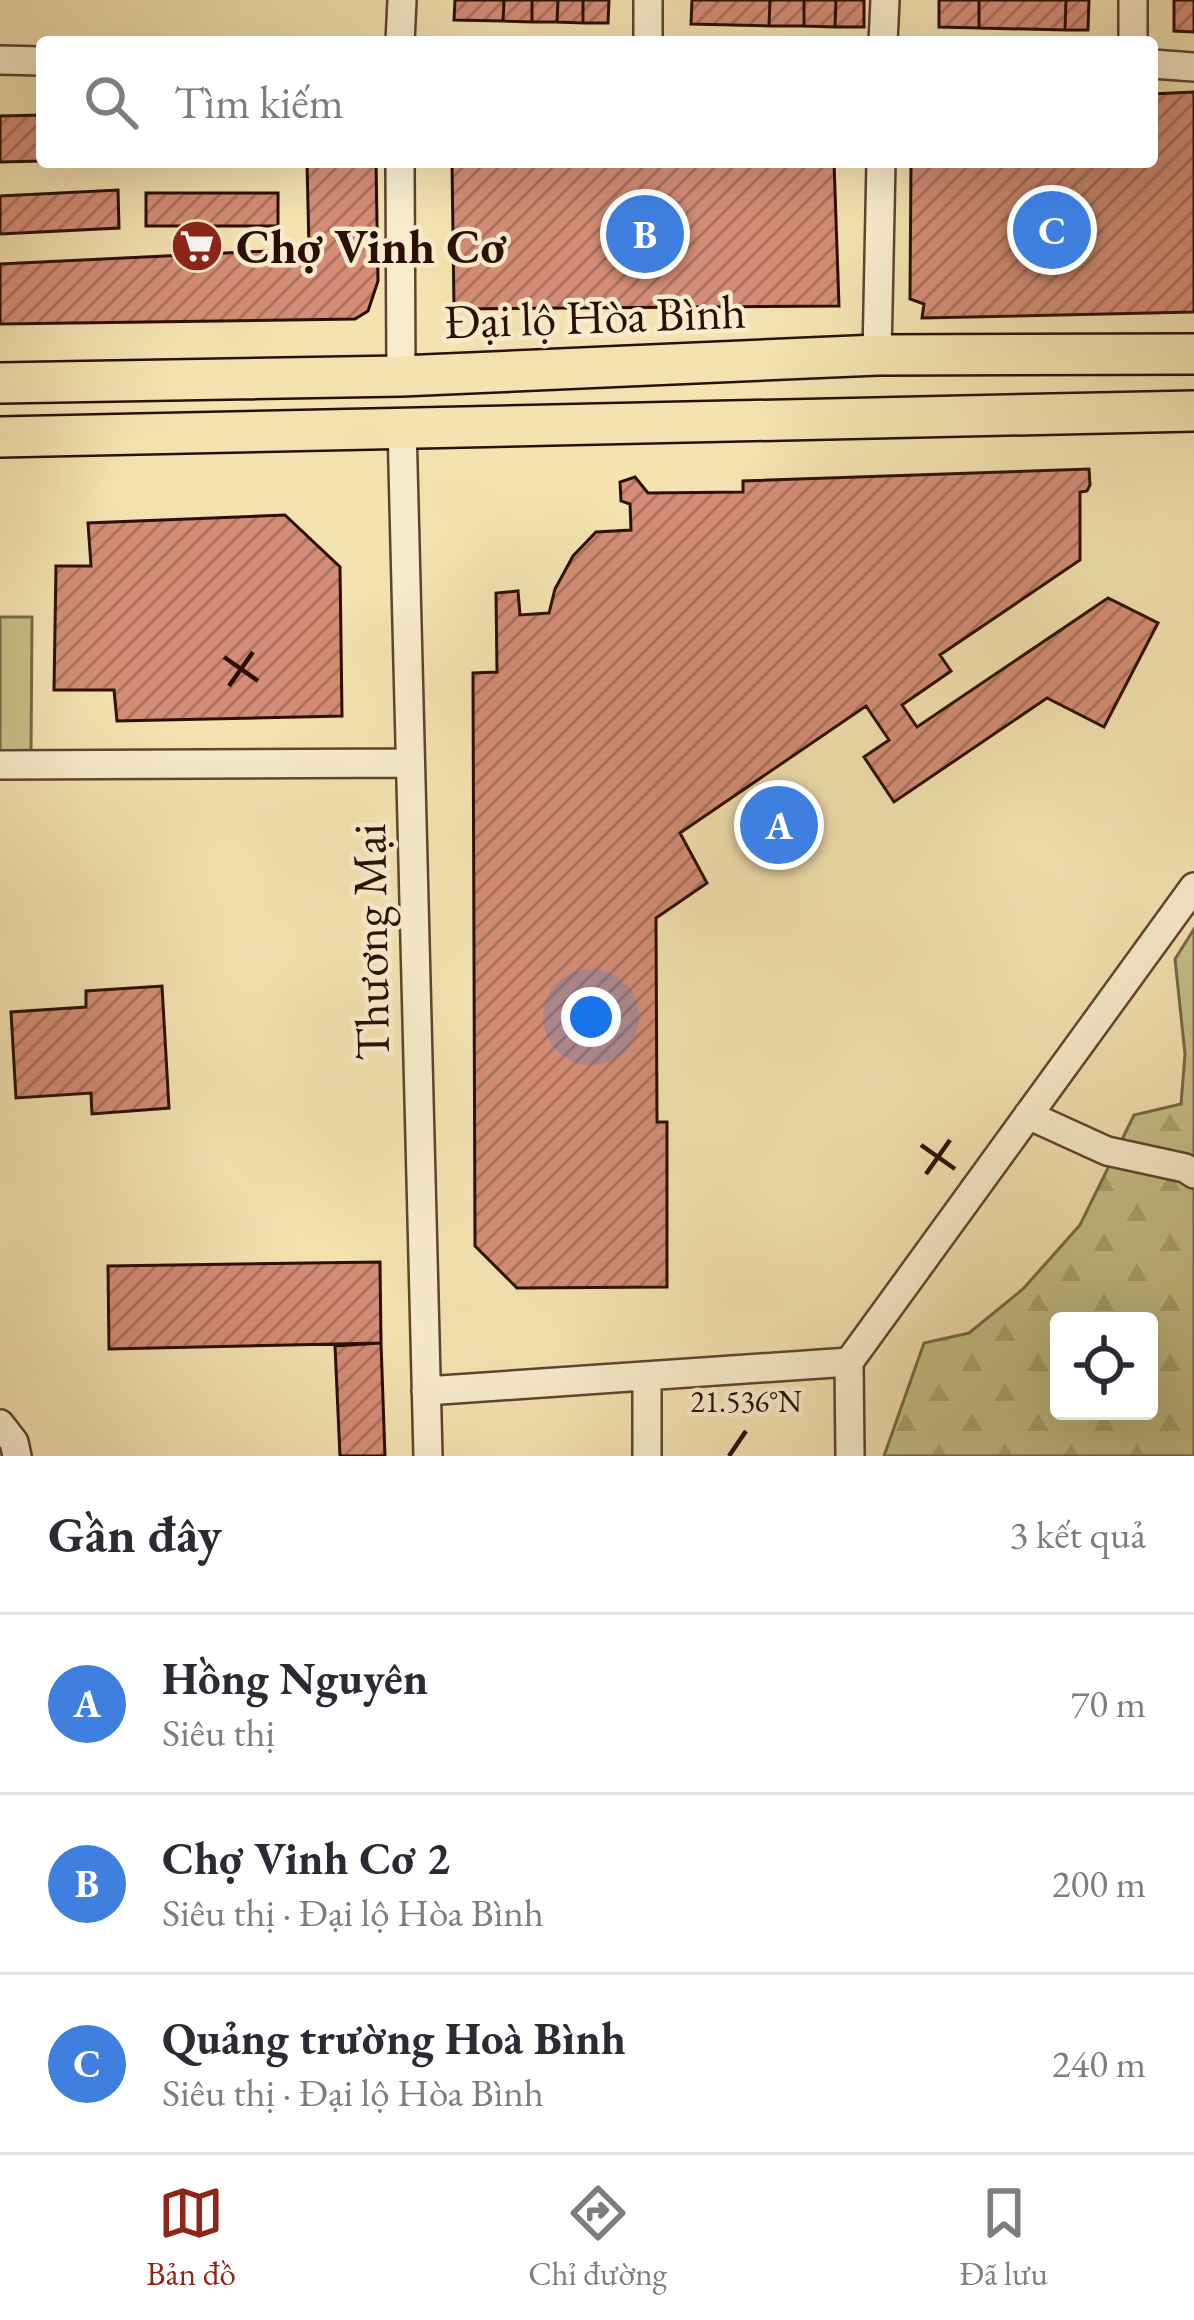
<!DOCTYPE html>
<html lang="vi">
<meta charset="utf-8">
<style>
:root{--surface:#fff;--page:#f7f7f7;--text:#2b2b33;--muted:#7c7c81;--line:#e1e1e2;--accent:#8f2418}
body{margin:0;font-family:"EB Garamond",serif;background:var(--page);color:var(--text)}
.controls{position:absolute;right:36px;bottom:36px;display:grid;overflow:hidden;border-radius:12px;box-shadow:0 12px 48px #0002}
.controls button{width:108px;height:108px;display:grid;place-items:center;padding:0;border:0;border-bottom:3px solid var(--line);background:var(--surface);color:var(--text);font:60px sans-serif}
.you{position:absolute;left:591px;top:1017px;width:42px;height:42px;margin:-30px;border:9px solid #fff;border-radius:50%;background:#1a73e8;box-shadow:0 0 0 18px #1a73e833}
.badge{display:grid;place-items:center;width:78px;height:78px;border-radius:50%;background:var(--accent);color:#fff;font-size:39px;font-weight:700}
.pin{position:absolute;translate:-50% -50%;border:6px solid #fff;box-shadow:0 3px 12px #0006}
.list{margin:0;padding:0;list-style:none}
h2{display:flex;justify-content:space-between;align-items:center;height:156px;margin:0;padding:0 48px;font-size:51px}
h2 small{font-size:39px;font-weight:400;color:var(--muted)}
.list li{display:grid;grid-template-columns:78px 1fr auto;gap:36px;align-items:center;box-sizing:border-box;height:180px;padding:0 48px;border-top:3px solid var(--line)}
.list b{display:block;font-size:45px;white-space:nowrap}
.list p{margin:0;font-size:39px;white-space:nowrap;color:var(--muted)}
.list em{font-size:39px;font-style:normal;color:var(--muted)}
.icon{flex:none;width:66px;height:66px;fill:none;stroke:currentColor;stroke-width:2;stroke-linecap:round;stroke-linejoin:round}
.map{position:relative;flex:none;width:1194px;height:1456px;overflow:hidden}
.search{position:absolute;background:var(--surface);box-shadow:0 12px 48px #0002;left:36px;right:36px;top:36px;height:132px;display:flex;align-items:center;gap:30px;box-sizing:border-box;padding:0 42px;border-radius:12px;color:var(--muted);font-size:45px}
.sheet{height:696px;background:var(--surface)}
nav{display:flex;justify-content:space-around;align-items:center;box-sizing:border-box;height:168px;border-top:3px solid var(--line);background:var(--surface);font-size:33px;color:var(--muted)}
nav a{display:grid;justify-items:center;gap:6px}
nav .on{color:var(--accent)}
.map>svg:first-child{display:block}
</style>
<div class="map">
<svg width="1194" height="1456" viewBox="0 0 1194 1456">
<defs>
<pattern id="forest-firs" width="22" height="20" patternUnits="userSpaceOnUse" patternTransform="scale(3)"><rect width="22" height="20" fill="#c4c086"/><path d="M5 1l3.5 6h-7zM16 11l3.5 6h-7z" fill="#a9a472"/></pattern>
<pattern id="building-hatch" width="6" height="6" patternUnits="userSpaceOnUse" patternTransform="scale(3)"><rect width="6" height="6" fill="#d48d76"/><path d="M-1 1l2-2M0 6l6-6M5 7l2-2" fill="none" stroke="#ac725f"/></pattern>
</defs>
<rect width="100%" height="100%" fill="#f4e2b1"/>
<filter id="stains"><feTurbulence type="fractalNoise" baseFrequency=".00167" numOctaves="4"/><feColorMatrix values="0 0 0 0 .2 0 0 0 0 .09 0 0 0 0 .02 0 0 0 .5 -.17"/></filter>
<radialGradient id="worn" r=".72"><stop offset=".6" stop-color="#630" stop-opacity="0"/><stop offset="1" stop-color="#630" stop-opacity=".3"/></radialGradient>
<path fill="url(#forest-firs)" stroke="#786845" stroke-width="3" fill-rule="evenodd" d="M 1194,929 L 1194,1456 L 884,1456 L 924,1343 L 969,1333 L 1023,1289 L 1080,1225 L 1134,1115 L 1181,1104 L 1185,1054 L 1175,959 ZM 1059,1321 L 1149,1321 L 1149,1411 L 1059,1411 Z"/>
<path fill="#c4c086" stroke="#786845" stroke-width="3" d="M 0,617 L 32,617 L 31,758 L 0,757 Z"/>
<path fill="url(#building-hatch)" stroke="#2c0f04" stroke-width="3" d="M 455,0 L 504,0 L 503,21 L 454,20 Z
M 504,0 L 532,0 L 532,22 L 503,21 Z
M 532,0 L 558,0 L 557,22 L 532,22 Z
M 558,0 L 583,0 L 583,23 L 557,22 Z
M 583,0 L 609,0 L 608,23 L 583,23 Z
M 692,0 L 770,0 L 769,26 L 691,24 Z
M 770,0 L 804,0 L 804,26 L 769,26 Z
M 804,0 L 836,0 L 835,27 L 804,26 Z
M 836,0 L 864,0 L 864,27 L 835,27 Z
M 939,0 L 979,0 L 979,28 L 939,27 Z
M 979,0 L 1066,0 L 1065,30 L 979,28 Z
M 1066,0 L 1089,0 L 1088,30 L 1065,30 Z
M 1174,0 L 1194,0 L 1194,32 L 1174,31 Z
M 1194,92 L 1194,312 L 922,318 L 924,304 L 910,299 L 911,162 L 1152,162 L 1152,94 Z
M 42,115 L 42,161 L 0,162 L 0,116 Z
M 307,162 L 376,162 L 378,281 L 368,311 L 355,319 L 0,324 L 0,264 L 309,249 Z
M 452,162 L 834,162 L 839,306 L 454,309 Z
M 118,190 L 119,228 L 0,234 L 0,196 Z
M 146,193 L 278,193 L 278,226 L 146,226 Z
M 1089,469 L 1090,485 L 1087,491 L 1080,492 L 1080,560 L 940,655 L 951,671 L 902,705 L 917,727 L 1108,598 L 1158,623 L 1104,727 L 1047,698 L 894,802 L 864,757 L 889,740 L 866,706 L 680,833 L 707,883 L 656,918 L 657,1122 L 667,1122 L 667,1287 L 517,1288 L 475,1246 L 473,673 L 497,672 L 496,593 L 518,591 L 520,615 L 549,613 L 555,589 L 573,556 L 596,532 L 631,530 L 630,504 L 621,501 L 620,482 L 635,477 L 648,493 L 743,492 L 743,481 Z
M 285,515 L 340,567 L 342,716 L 117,721 L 114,690 L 54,690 L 56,566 L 91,566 L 88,523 Z
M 162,986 L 169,1108 L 92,1114 L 91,1093 L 16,1098 L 11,1012 L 86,1007 L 86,991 Z
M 380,1262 L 381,1343 L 109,1349 L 108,1266 Z
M 381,1343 L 385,1456 L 340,1456 L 335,1346 Z"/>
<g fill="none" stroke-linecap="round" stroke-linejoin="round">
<g stroke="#5e442f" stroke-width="32">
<path id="minor" d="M 400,42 L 402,0
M 648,42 L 648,0
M 883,42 L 885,0
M 1133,42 L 1133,0
M 0,60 L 42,61
M 1152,64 L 1194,67
M 400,162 L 401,376
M 877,355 L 881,162
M 402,426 L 428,1456
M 0,765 L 410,763
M 1028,1115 L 1107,1151 L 1185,1168 L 1194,1174
M 647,1376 L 647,1456
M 426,1391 L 849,1362
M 0,1424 L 14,1442 L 17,1456
M 850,1456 L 849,1362 L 1194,887"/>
</g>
<g stroke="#2c0f04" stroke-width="44">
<path id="highway" d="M 0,383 L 401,376 L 877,355 L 1194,354
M 0,437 L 1194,411"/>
</g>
<use href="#minor" stroke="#f8eccc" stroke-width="27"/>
<use href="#highway" stroke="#f4e2b1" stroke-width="39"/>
</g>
<path fill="none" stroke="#2c0f04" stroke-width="4.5" d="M 224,657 L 258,681M 229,686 L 253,652M 921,1145 L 955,1169M 926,1174 L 950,1140M 729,1456 L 746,1431"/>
<defs>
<g id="supermarket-disc" transform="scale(2.7)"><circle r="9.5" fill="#8f2418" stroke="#f8eccc"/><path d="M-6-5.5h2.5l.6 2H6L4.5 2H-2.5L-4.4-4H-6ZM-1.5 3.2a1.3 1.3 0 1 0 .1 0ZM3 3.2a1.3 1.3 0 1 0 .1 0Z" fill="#fff"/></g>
</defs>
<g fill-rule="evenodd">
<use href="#supermarket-disc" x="197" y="246"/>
</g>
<g text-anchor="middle" stroke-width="9" stroke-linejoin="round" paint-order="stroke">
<g font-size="48" font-weight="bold" fill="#2c0f04" stroke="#f8eccc" text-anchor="start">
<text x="236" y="263">Chợ Vinh Cơ</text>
</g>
<g font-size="48" fill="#2c0f04" stroke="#f8eccc">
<text transform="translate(595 316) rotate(-2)" y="17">Đại lộ Hòa Bình</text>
<text transform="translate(370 942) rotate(-91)" y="17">Thương Mại</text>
</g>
</g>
<g font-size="30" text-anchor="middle" fill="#2c0f04" stroke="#f8eccc" stroke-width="9" stroke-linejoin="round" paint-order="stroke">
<text x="746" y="1412">21.536°N</text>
</g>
<rect width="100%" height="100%" filter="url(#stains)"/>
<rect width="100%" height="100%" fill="url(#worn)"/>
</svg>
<div class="controls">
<button><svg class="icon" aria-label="locate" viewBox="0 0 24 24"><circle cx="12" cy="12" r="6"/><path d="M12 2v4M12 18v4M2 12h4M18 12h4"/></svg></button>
</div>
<div class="you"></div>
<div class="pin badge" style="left:779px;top:825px;background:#3f7fe0">A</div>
<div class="pin badge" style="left:645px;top:234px;background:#3f7fe0">B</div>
<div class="pin badge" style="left:1052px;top:230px;background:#3f7fe0">C</div>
<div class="search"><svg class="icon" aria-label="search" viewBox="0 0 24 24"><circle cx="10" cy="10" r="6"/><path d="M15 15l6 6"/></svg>Tìm kiếm</div>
</div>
<section class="sheet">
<h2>Gần đây<small>3 kết quả</small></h2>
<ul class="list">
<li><span class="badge" style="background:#3f7fe0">A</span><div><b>Hồng Nguyên</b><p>Siêu thị</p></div><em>70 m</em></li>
<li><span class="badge" style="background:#3f7fe0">B</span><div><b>Chợ Vinh Cơ 2</b><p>Siêu thị · Đại lộ Hòa Bình</p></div><em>200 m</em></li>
<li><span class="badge" style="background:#3f7fe0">C</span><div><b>Quảng trường Hoà Bình</b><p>Siêu thị · Đại lộ Hòa Bình</p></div><em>240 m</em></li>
</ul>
</section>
<nav>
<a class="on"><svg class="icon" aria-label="map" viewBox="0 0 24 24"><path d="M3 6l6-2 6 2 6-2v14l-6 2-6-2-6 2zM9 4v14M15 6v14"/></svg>Bản đồ</a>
<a><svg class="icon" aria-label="directions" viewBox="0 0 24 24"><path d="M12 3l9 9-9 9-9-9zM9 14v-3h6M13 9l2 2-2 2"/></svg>Chỉ đường</a>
<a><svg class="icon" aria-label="saved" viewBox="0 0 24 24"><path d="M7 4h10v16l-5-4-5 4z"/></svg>Đã lưu</a>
</nav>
